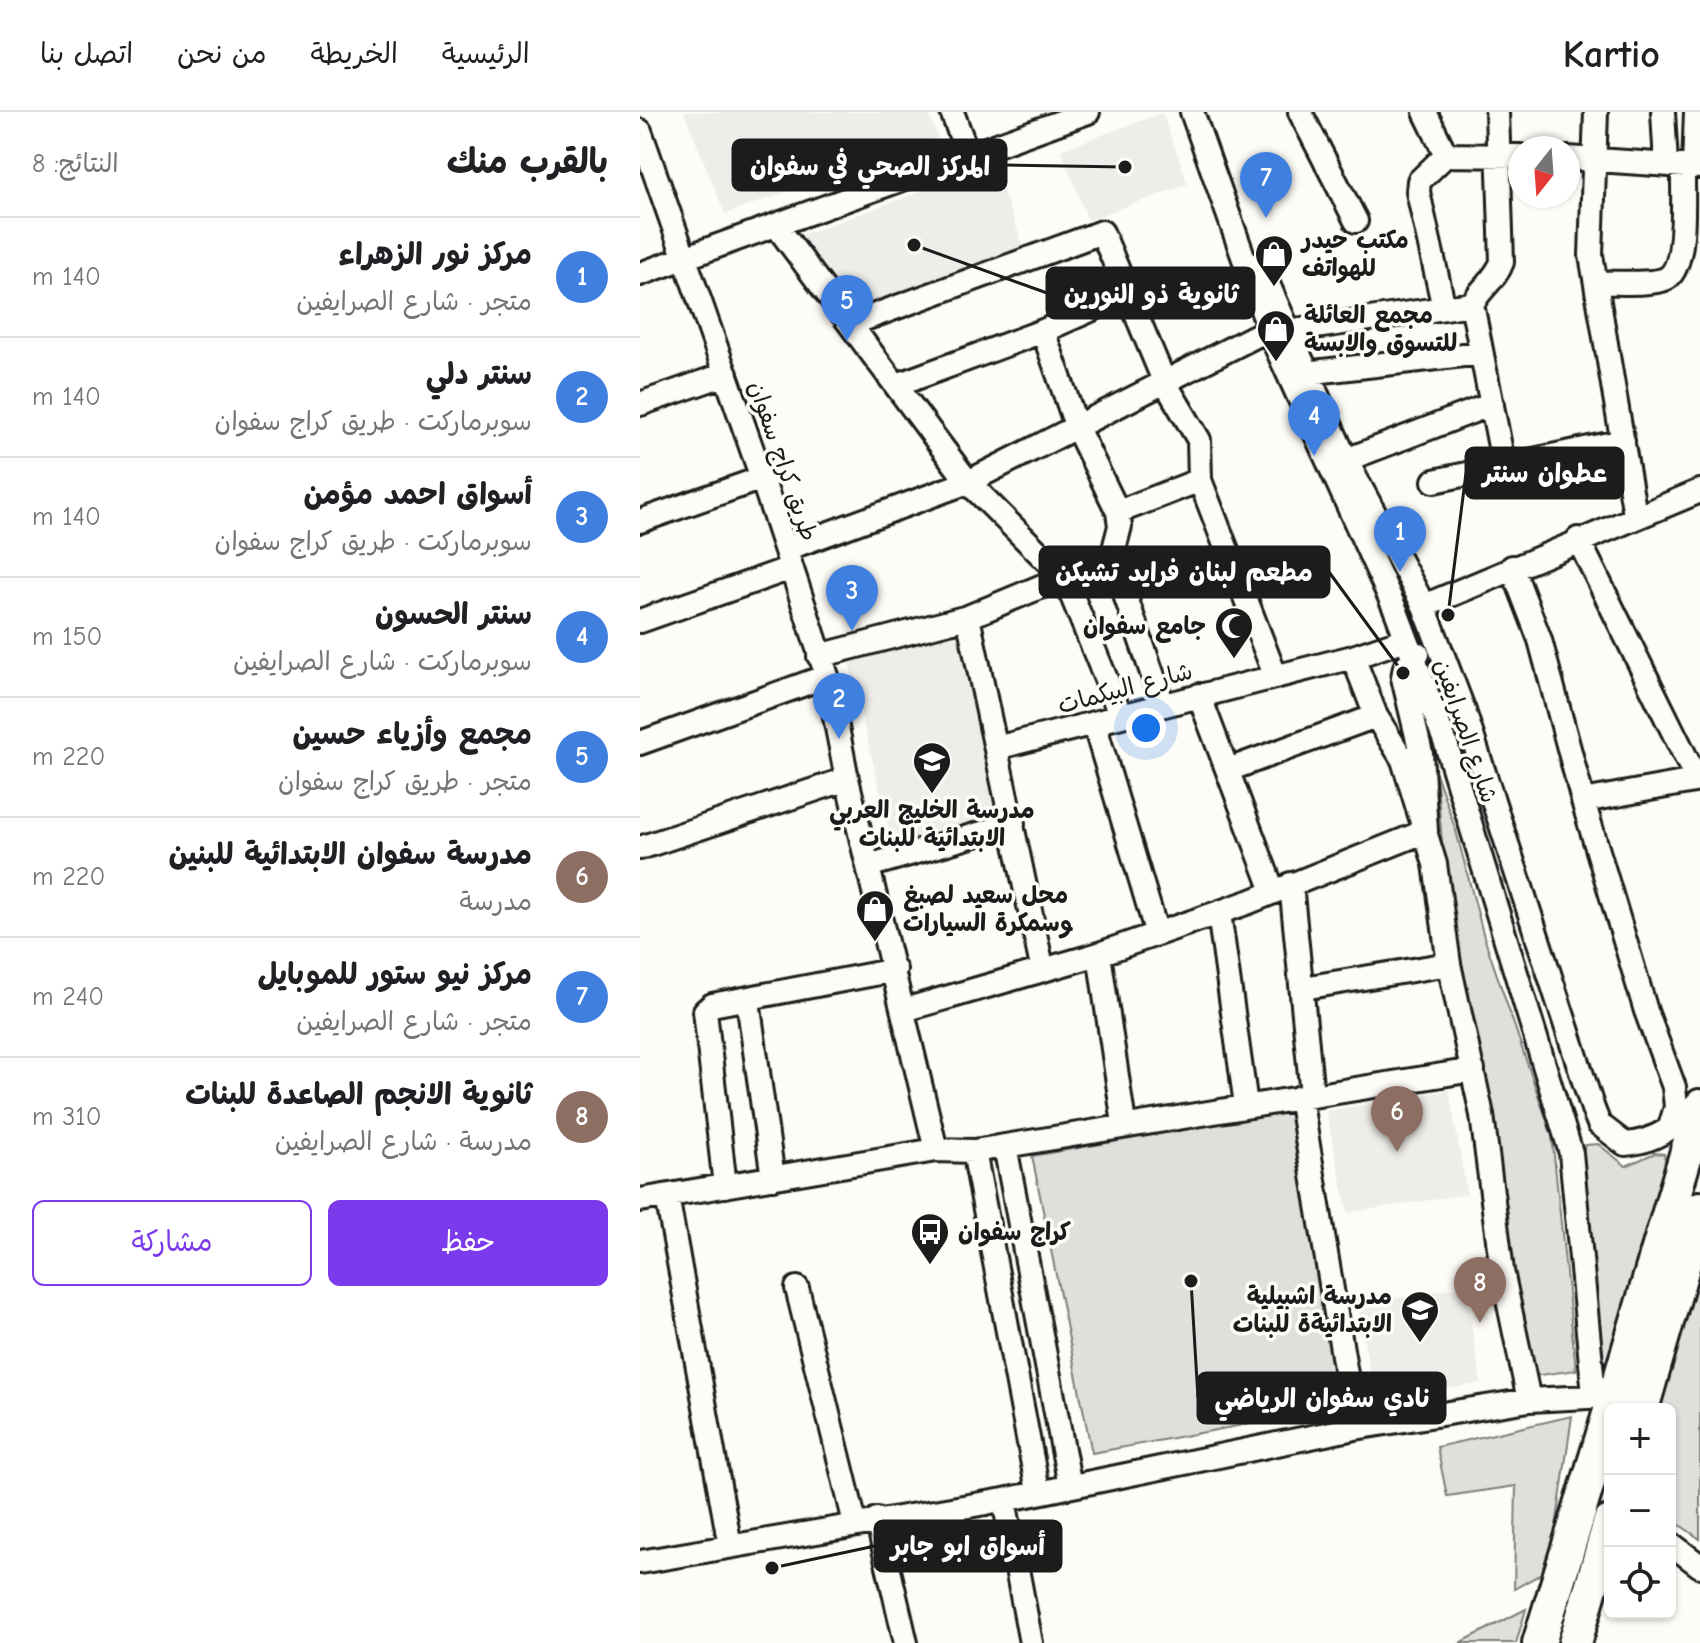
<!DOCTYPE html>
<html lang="ar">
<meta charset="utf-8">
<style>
:root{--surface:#fff;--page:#f6f6f6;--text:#202124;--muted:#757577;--line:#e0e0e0;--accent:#7c3aed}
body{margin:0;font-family:"Comic Neue","Playpen Sans Arabic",sans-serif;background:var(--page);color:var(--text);direction:rtl}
.controls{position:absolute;right:24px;bottom:24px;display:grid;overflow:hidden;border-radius:12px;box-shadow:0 2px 6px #0004}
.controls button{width:72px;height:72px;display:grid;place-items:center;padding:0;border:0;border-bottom:2px solid var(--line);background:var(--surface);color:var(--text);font:40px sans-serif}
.compass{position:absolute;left:868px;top:24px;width:72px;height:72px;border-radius:50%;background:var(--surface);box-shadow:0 2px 6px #0004;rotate:197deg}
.you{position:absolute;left:506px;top:616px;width:28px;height:28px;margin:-20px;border:6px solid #fff;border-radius:50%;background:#1a73e8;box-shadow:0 0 0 12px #1a73e833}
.badge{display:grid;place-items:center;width:52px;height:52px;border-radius:50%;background:var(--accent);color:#fff;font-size:26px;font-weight:700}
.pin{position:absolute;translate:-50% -66px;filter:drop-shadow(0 2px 4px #0008)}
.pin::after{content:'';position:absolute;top:42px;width:28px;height:24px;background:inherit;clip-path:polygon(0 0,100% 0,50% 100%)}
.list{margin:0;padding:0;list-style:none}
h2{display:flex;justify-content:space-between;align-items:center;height:104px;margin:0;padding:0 32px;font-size:34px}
h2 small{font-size:26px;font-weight:400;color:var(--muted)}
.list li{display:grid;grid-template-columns:52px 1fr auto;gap:24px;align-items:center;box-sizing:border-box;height:120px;padding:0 32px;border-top:2px solid var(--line)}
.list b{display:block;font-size:30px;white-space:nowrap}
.list p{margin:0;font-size:26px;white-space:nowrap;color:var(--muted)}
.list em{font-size:26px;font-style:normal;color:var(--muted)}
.actions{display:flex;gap:16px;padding:24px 32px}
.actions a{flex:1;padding:18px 0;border:2px solid var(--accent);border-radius:12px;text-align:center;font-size:28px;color:var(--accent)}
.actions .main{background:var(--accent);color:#fff}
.icon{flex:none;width:44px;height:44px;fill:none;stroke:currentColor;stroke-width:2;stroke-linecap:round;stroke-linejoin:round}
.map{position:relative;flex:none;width:1060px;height:1531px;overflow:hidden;direction:ltr}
header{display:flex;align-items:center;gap:48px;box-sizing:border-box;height:112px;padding:0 40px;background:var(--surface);border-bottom:2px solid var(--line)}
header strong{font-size:38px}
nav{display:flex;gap:44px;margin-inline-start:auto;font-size:28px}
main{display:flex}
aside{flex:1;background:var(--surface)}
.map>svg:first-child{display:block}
</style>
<header>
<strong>Kartio</strong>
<nav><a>الرئيسية</a><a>الخريطة</a><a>من نحن</a><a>اتصل بنا</a></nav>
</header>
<main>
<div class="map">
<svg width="1060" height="1531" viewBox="0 0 1060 1531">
<rect width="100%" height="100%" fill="#fdfcf7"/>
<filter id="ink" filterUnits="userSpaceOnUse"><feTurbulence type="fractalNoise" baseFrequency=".0125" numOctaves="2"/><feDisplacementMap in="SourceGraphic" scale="16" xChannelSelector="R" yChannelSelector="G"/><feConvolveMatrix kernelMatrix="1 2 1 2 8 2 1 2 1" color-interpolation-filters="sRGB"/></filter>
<g filter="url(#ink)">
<path fill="#eeede9" d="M 44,0 L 288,0 L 298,26 L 85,102 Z
M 522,1 L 548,72 L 448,108 L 421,38 Z
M 353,53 L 386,141 L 217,200 L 159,124 Z
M 319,519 L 358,709 L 253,734 L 208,547 Z
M 809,978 L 827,1082 L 708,1101 L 686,999 Z
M 825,1174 L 841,1271 L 736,1290 L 717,1193 Z"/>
<path fill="#e0dfdb" stroke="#7e7e7c" stroke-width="2" d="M 796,661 L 816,719 L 844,825 L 912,1024 L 936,1258 L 894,1264 L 871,1160 L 808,799 Z
M 656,998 L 706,1294 L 452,1341 L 392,1044 Z
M 958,1032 L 986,1054 L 1015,1041 L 1024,1042 L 1027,1060 L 963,1259 L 941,1042 L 946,1033 Z
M 1060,1157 L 1060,1427 L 1030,1406 L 1030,1297 L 1019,1297 Z
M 932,1304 L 910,1457 L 874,1477 L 876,1374 L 807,1384 L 797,1335 Z
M 886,1497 L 876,1531 L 820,1531 Z"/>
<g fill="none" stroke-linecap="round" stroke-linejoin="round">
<g stroke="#1c1c1c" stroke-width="28">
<path id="minor" d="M 312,0 L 328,43
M 552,0 L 632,226 L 756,499 L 806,632 L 931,1041 L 954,1283
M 660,0 L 716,109
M 785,0 L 806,43
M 956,0 L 951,143 L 995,403
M 1023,0 L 1026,52
M 0,19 L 122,366 L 187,564 L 207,667 L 296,1038
M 928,46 L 1060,55
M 1054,55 L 1056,0
M 136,113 L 328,370 L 425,467 L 481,604
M 619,152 L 706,348 L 784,494 L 824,599 L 953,997 L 959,1012 L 985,1032 C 1016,1030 1039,1013 1059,989
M 0,162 L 448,0
M 957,171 C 974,170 1011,173 1025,167 C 1049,157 1042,77 1043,54
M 832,192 L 864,355
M 804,196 L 778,80 L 779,69 L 806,43 L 880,44
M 211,212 L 462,120 L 524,269 L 559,328 L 560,368 L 635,563
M 403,219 L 437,316 L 478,400 L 480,414 L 472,445 L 523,593
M 648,219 L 832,192 C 841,176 856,167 862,150 L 857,0
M 665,261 L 841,241
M 257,273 L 403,219 L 487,182
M 0,292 L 86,262
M 706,348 L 852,292
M 794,369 L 983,329
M 478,400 L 560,368
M 0,409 L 122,366
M 938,427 L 1057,668
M 146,437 L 328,370 L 629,217
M 872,455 L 900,528 L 943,689 L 1006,899 L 1034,975 L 1036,995 L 1030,1015
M 784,494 L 1060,379
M 328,505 L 402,855
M 0,509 L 151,456
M 179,544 L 328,505 L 472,445
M 713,545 L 736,604
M 559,583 L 633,779
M 454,611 L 517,822
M 0,631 L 187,564
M 356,636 L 713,545 L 766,527
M 588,658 L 736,604 L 763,648 L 795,752 L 809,852 L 842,1003 L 862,1159 L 889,1288
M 943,689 L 1060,668
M 0,736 L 207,667
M 228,754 L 373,712
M 651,772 L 672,983
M 579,801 L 606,993
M 459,842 L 484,1012
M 663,876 L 809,852
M 108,889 L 133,1066
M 264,898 L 459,842 L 609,790 L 786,719 L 781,641 L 763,566 L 765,555 L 778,542
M 660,985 L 715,1316
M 365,1034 L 430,1374
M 334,1039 L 398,1379
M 85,1074 L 65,899 L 72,893 L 255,858
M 27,1084 L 90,1434
M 0,1088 L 296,1038 L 334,1039 L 833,958
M 157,1176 L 215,1411
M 364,1388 L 391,1531
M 237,1407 L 266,1531
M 1030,1431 L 1060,1454
M 0,1450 L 364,1388 L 715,1316 L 889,1288 L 968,1284"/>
</g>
<g stroke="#1c1c1c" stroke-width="38">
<path id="highway" d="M 971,1297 L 1060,995
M 1002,1297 L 1060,1096
M 899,1531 L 970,1299
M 935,1531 L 970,1410"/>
</g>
<use href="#minor" stroke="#fdfcf7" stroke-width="22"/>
<use href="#highway" stroke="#fdfcf7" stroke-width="32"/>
</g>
</g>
<defs>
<g id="shop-pin" transform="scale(2)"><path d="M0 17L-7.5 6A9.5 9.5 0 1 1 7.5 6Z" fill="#1c1c1c" stroke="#fdfcf7"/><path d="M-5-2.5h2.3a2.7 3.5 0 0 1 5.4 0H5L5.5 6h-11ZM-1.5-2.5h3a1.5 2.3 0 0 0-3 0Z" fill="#fff"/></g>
<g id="mosque-pin" transform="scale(2)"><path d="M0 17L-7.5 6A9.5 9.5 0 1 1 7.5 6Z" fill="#1c1c1c" stroke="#fdfcf7"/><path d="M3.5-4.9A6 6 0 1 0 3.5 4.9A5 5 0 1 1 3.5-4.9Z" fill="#fff"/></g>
<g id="school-pin" transform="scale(2)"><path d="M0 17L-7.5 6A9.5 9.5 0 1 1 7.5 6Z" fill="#1c1c1c" stroke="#fdfcf7"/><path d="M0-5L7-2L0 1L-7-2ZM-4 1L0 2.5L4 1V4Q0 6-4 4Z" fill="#fff"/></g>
<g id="bus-pin" transform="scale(2)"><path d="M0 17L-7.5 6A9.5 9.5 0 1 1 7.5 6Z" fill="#1c1c1c" stroke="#fdfcf7"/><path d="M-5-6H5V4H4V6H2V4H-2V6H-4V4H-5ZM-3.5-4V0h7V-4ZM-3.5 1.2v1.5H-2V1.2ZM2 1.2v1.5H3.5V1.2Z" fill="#fff"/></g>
</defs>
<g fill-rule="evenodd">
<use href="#shop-pin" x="634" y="142"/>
<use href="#shop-pin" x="636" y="217"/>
<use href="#mosque-pin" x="594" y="514"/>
<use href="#school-pin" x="292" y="649"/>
<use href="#shop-pin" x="235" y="797"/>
<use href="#bus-pin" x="290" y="1120"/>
<use href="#school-pin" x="780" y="1198"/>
</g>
<g text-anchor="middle" stroke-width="7" stroke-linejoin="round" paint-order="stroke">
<g font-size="24" font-weight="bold" fill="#1c1c1c" stroke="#fdfcf7" text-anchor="start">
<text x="662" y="136">مكتب حيدر<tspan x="662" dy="28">للهواتف</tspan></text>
<text x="664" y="211">مجمع العائلة<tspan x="664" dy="28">للتسوق والابسة</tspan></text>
<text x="566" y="522" text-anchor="end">جامع سفوان</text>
<text x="292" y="706" text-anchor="middle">مدرسة الخليج العربي<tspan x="292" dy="28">الابتدائية للبنات</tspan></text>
<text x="263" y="791">محل سعيد لصبغ<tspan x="263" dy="28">وسمكرة السيارات</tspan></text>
<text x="318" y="1128">كراج سفوان</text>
<text x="752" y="1192" text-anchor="end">مدرسة اشبيلية<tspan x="752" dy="28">الابتدائيةة للبنات</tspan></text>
</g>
<g font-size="24" fill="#1c1c1c" stroke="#fdfcf7">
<text transform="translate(143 349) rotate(71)" y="8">طريق كراج سفوان</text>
<text transform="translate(485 576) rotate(-15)" y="8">شارع البيكمات</text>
<text transform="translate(826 619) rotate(71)" y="8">شارع الصرايفين</text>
</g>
</g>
<path fill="none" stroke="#1c1c1c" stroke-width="3" d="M485 55L366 53M274 133L407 181M808 503L826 361M763 561L689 460M551 1169L558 1286M132 1456L235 1434"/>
<g fill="#1c1c1c" stroke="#fdfcf7" stroke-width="3">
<circle cx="485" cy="55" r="8"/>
<circle cx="274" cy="133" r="8"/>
<circle cx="808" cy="503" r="8"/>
<circle cx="763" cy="561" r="8"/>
<circle cx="551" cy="1169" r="8"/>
<circle cx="132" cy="1456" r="8"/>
</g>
<g fill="#1c1c1c" stroke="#1c1c1c" stroke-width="3">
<rect x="93" y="28" width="273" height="50" rx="8"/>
<rect x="407" y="156" width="207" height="50" rx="8"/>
<rect x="826" y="336" width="157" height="50" rx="8"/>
<rect x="400" y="435" width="289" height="50" rx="8"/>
<rect x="558" y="1261" width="247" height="50" rx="8"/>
<rect x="235" y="1409" width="186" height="50" rx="8"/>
</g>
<g font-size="26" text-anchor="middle" font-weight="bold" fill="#fff">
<text x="230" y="63">المركز الصحي في سفوان</text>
<text x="511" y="191">ثانوية ذو النورين</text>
<text x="905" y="370">عطوان سنتر</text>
<text x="544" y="469">مطعم لبنان فرايد تشيكن</text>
<text x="682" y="1295">نادي سفوان الرياضي</text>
<text x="328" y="1443">أسواق ابو جابر</text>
</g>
</svg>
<div class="controls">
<button>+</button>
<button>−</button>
<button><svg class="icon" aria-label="locate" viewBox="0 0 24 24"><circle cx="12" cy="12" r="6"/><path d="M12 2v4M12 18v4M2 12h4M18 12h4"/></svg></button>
</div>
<svg class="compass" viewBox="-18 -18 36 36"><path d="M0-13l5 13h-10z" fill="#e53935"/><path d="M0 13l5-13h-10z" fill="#757577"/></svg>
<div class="you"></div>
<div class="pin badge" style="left:760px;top:460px;background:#3f7fe0">1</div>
<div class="pin badge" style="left:199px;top:627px;background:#3f7fe0">2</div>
<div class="pin badge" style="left:212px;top:519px;background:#3f7fe0">3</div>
<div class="pin badge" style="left:674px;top:344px;background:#3f7fe0">4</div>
<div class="pin badge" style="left:207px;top:229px;background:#3f7fe0">5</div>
<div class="pin badge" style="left:757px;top:1040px;background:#8d6e63">6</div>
<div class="pin badge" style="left:626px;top:106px;background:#3f7fe0">7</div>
<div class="pin badge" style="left:840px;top:1211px;background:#8d6e63">8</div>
</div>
<aside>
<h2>بالقرب منك<small>النتائج: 8</small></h2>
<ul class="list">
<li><span class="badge" style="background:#3f7fe0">1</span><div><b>مركز نور الزهراء</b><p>متجر · شارع الصرايفين</p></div><em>140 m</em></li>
<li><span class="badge" style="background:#3f7fe0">2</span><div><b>سنتر دلي</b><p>سوبرماركت · طريق كراج سفوان</p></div><em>140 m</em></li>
<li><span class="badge" style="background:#3f7fe0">3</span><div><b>أسواق احمد مؤمن</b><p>سوبرماركت · طريق كراج سفوان</p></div><em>140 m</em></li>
<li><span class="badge" style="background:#3f7fe0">4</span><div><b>سنتر الحسون</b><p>سوبرماركت · شارع الصرايفين</p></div><em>150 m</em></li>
<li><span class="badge" style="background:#3f7fe0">5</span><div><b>مجمع وأزياء حسين</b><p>متجر · طريق كراج سفوان</p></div><em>220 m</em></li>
<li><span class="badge" style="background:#8d6e63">6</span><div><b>مدرسة سفوان الابتدائية للبنين</b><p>مدرسة</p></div><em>220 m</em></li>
<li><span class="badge" style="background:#3f7fe0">7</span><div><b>مركز نيو ستور للموبايل</b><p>متجر · شارع الصرايفين</p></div><em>240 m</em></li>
<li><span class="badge" style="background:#8d6e63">8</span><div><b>ثانوية الانجم الصاعدة للبنات</b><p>مدرسة · شارع الصرايفين</p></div><em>310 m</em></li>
</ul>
<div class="actions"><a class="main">حفظ</a><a>مشاركة</a></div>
</aside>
</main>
